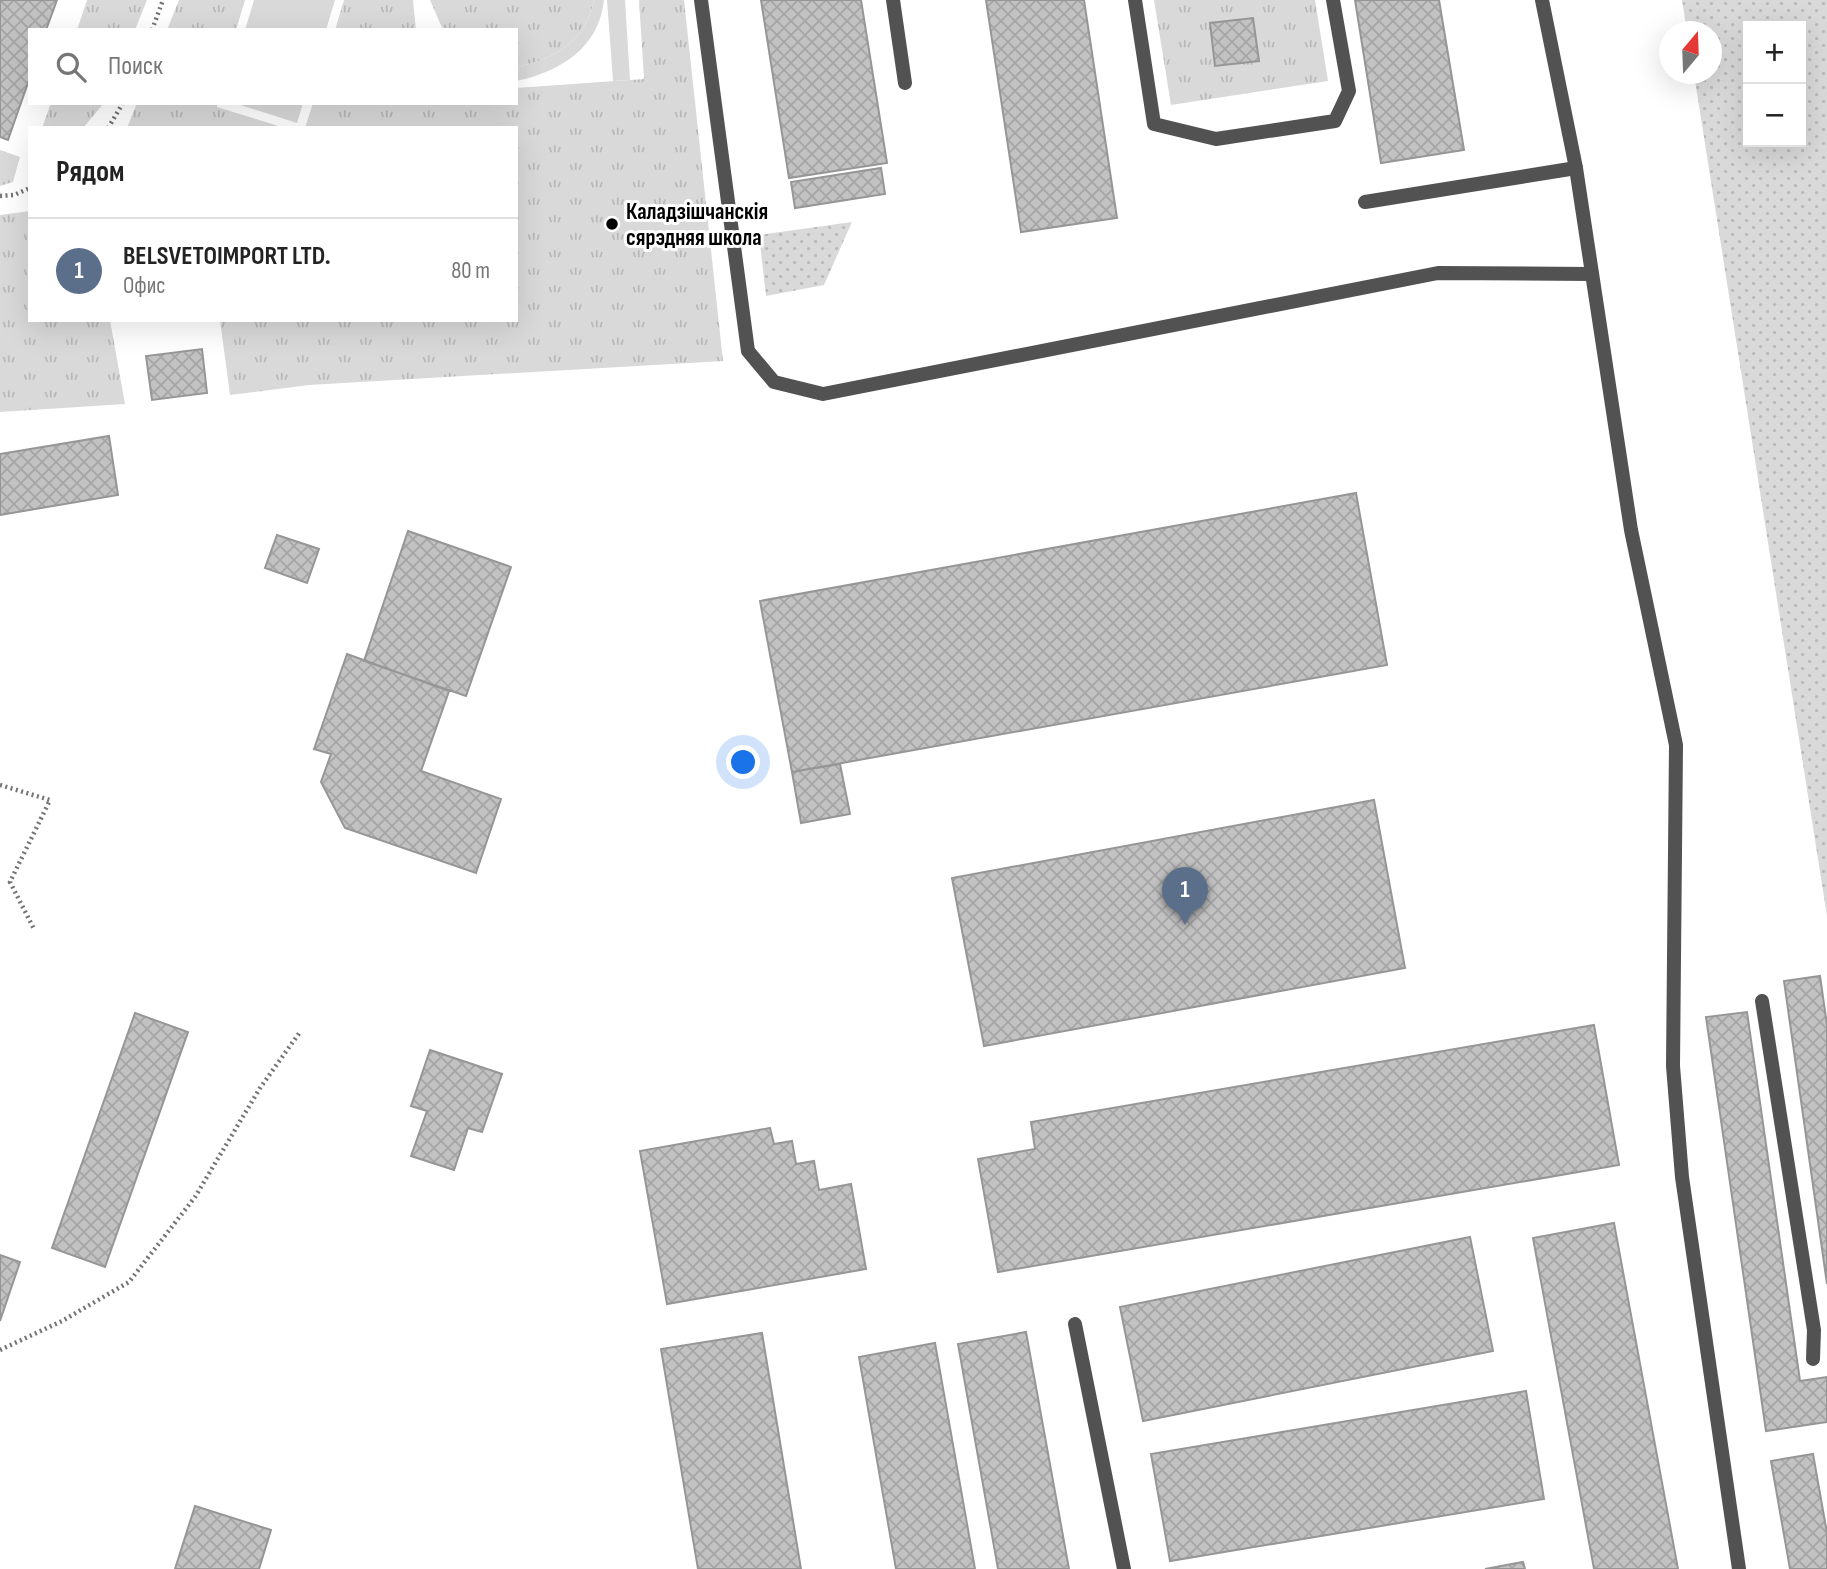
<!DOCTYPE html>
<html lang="ru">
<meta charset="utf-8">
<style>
:root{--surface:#fff;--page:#f6f6f6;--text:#222;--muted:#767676;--line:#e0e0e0;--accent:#d93025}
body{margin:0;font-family:"Sofia Sans Condensed",sans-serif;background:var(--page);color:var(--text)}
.controls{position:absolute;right:21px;top:21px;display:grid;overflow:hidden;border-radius:0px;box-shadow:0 7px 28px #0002}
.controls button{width:63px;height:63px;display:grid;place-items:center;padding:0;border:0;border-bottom:2px solid var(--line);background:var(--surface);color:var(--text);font:35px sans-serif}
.compass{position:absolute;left:1659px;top:21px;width:63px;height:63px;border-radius:50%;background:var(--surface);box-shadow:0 7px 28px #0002;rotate:19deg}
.you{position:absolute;left:744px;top:763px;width:24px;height:24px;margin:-18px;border:5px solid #fff;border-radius:50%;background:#1a73e8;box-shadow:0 0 0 10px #1a73e833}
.badge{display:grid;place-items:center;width:46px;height:46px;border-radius:50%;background:var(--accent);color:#fff;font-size:23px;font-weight:700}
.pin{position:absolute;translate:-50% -58px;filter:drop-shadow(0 2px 4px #0008)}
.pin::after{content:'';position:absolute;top:37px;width:24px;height:21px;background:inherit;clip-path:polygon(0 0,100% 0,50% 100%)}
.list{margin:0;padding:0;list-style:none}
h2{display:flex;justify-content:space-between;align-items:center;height:91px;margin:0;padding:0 28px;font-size:30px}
h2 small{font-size:23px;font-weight:400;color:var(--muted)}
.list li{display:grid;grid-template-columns:46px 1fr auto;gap:21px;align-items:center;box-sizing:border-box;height:105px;padding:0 28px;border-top:2px solid var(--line)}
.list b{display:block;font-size:26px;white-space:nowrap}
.list p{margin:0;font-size:23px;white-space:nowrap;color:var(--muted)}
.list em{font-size:23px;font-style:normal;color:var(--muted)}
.icon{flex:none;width:38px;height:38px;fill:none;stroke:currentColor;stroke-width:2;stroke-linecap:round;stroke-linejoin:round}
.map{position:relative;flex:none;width:1827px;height:1569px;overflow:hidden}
.search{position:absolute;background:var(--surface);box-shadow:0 7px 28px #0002;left:28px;top:28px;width:490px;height:77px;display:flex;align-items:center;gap:18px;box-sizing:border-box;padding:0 24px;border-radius:0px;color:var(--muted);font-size:26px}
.panel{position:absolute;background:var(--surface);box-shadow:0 7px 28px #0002;left:28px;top:126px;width:490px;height:196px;border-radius:0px}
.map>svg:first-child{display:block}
</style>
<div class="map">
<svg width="1827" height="1569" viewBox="0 0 1827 1569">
<defs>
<pattern id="grass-tufts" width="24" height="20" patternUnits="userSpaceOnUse" patternTransform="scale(1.75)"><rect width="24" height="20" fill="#d9d9d9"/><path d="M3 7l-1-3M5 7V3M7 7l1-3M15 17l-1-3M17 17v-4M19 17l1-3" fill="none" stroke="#b8b8b8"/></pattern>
<pattern id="park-dots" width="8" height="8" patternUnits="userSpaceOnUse" patternTransform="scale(1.75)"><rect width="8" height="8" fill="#d9d9d9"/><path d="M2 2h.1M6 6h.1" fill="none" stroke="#b8b8b8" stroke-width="1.8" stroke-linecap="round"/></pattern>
<pattern id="building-cross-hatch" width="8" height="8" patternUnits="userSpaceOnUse" patternTransform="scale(1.75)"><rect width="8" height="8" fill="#c2c2c2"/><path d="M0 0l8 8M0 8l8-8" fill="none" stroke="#a5a5a5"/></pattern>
</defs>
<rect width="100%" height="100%" fill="#fff"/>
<path fill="url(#grass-tufts)" d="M 87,0 L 147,0 L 135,30 L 77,30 Z
M 179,0 L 245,0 L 236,30 L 167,30 Z
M 344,0 L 413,0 L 416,30 L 335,30 Z
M 430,0 L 594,0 C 586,41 554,60 516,67 L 516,30 L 443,30 Z
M 639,0 L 684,0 L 723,361 L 309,385 L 230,395 L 220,320 L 516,320 L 516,128 L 305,128 L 313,103 L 516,103 L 516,88 L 644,79 Z
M 1154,0 L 1315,0 L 1328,81 L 1171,105 Z
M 51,103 L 104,103 L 83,128 L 42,128 Z
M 137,103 L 217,103 L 217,107 L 285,128 L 127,128 Z
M 0,150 L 20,157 L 13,182 L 0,186 Z
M 30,211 L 30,320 L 110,320 L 125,404 L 0,412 L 0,215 Z"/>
<path fill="url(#park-dots)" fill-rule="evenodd" d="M 1682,0 L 1827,0 L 1827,916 L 1694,74 L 1712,74 L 1712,32 L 1687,31 ZM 1748,26 L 1801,26 L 1801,142 L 1748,142 Z
M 852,222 L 824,285 L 766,296 L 759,235 Z"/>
<path fill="#d9d9d9" d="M 254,0 L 335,0 L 326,30 L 245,30 Z
M 594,0 L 604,0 C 599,48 560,72 516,81 L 516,67 C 554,60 586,41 594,0 Z
M 607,0 L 625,0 L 630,80 L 613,81 Z
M 234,103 L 303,103 L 297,123 Z"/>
<path fill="url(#building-cross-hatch)" stroke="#969696" stroke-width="2" d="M 0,0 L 57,0 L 46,30 L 30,30 L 30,77 L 8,140 L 0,137 Z
M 761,0 L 861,0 L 887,163 L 789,178 Z
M 986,0 L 1084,0 L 1117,218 L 1021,232 Z
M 1355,0 L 1439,0 L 1464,150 L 1381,163 Z
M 1253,18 L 1259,61 L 1215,66 L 1210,23 Z
M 881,168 L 885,194 L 795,208 L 791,182 Z
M 202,349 L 207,393 L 152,400 L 146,356 Z
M 109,436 L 118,495 L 0,515 L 0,454 Z
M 1356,493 L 1387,665 L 792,772 L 760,601 Z
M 408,531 L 511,567 L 466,696 L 364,661 Z
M 277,535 L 319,549 L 307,583 L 265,568 Z
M 347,654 L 449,691 L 421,771 L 501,799 L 476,873 L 345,828 L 321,782 L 331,754 L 314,749 Z
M 840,764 L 850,814 L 801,823 L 792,772 Z
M 1374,800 L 1405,968 L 984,1046 L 952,878 Z
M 1820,976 L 1827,1025 L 1827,1284 L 1784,981 Z
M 1747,1012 L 1800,1381 L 1827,1377 L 1827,1422 L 1766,1431 L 1706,1017 Z
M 135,1013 L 188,1032 L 105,1267 L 52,1248 Z
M 1594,1025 L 1619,1165 L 998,1272 L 978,1159 L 1035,1149 L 1031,1122 Z
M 430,1050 L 502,1074 L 482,1132 L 468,1128 L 454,1170 L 411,1156 L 427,1111 L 411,1106 Z
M 770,1128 L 774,1144 L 792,1141 L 796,1164 L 814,1161 L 819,1190 L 851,1184 L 866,1269 L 667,1304 L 640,1151 Z
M 1614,1223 L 1678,1569 L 1594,1569 L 1533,1238 Z
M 1470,1237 L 1493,1351 L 1143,1421 L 1120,1307 Z
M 0,1255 L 20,1262 L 0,1321 Z
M 1026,1332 L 1069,1569 L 998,1569 L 958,1344 Z
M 762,1333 L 801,1569 L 698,1569 L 661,1349 Z
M 935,1343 L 975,1569 L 896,1569 L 859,1357 Z
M 1526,1391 L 1544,1499 L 1170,1561 L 1151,1454 Z
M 1813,1454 L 1827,1533 L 1827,1569 L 1790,1569 L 1771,1461 Z
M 195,1506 L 271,1530 L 259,1569 L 175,1569 Z
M 1523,1562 L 1525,1569 L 1485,1569 Z"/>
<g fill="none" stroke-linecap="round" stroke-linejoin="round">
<path stroke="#747474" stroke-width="4.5" stroke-dasharray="2 3.5" stroke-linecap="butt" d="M 152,30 L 163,0
M 108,128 L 123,103
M 0,196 L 14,195 L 30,188
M 0,785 L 50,800 L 10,882 L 34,929
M 0,1350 L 62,1321 L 129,1282 L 195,1197 L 260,1088 L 300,1032"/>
<path stroke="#525252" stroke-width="14" d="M 701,0 L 748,351 L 774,382 L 823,394 L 1438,273 L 1592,274
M 893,0 L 905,83
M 1135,0 L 1154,124 L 1216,139 L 1335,121 L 1349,91 L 1333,0
M 1365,202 L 1576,168
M 1762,1001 L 1814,1330 L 1813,1359
M 1075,1324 L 1124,1569"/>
<path stroke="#525252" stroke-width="14" d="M 1542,0 L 1576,168 L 1631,530 L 1676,745 L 1673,1066 L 1682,1177 L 1739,1569"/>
</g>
<circle fill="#000" stroke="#fff" stroke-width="2.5" cx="612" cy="224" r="7"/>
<g text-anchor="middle" stroke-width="6" stroke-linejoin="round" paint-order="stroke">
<g font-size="23" font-weight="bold" fill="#000" stroke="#fff" text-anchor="start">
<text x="626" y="219">Каладзішчанскія<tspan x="626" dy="26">сярэдняя школа</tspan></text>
</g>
</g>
</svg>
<div class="controls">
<button>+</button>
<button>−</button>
</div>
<svg class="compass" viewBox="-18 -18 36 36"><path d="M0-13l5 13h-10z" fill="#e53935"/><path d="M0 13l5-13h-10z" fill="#767676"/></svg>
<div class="you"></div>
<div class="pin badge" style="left:1185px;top:925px;background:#5c6f8a">1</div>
<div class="search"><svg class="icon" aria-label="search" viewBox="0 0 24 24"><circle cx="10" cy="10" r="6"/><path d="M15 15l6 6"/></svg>Поиск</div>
<section class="panel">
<h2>Рядом<small></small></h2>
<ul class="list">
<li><span class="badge" style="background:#5c6f8a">1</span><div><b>BELSVETOIMPORT LTD.</b><p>Офис</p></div><em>80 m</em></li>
</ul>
</section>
</div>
